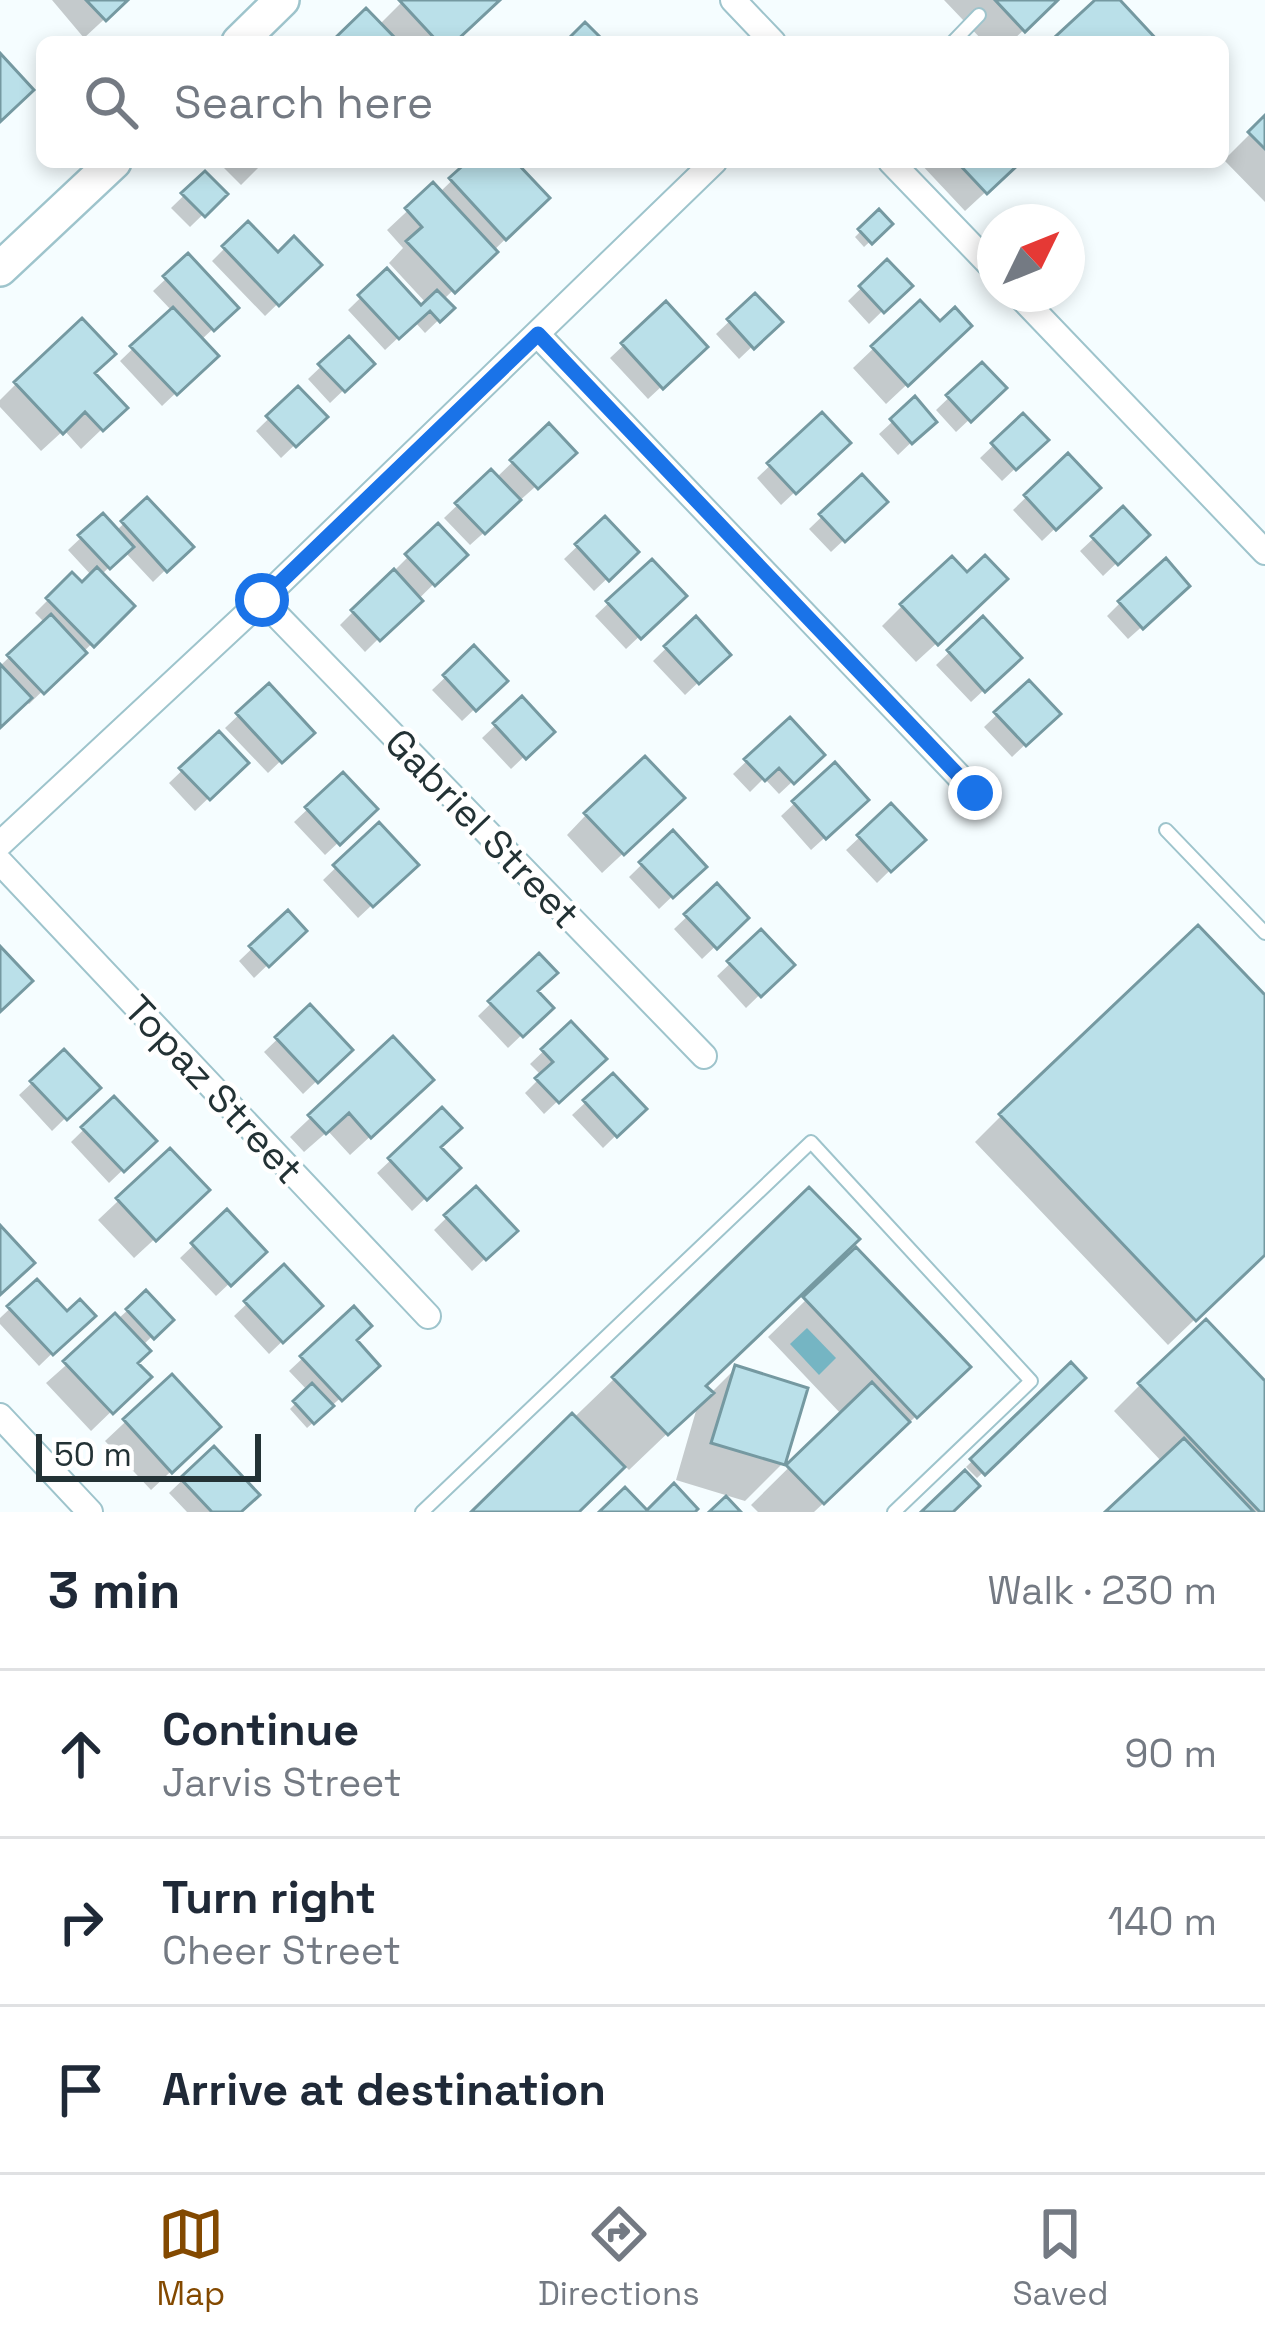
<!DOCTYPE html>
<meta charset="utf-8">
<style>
:root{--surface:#fff;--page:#f6f6f7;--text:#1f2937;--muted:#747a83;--line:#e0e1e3;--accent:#834900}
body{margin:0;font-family:"Space Grotesk",sans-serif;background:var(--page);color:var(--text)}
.compass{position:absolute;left:977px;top:204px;width:108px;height:108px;border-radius:50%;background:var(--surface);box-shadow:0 6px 18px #0003;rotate:47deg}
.scale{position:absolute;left:36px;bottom:30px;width:225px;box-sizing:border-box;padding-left:12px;border:6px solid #233235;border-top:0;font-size:33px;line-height:42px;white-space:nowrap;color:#233235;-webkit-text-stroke:9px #fff;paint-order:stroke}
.stop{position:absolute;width:36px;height:36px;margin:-27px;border:9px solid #1a73e8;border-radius:50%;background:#fff}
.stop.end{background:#1a73e8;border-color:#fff;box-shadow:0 3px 12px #0008}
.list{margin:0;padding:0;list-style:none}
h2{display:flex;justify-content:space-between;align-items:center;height:156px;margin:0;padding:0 48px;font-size:51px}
h2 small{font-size:39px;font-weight:400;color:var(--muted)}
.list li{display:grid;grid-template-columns:78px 1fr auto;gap:36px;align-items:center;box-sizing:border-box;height:168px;padding:0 48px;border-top:3px solid var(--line)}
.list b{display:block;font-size:45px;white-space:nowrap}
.list p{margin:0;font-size:39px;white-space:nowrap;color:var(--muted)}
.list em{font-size:39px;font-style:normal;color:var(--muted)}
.icon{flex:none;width:66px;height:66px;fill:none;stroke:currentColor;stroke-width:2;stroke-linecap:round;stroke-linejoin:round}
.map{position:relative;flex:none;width:1265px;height:1512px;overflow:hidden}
.search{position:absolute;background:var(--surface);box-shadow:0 6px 18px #0003;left:36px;right:36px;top:36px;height:132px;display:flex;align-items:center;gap:30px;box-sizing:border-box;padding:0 42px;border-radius:18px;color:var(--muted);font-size:45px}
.sheet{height:660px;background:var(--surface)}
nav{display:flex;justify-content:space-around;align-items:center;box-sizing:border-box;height:168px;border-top:3px solid var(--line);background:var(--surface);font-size:33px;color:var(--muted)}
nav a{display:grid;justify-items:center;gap:6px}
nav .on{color:var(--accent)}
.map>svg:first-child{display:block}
</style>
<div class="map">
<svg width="1265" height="1512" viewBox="0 0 1265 1512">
<rect width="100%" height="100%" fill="#f5fdff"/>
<path fill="#93e3f4" d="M 807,1328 L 836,1358 L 819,1375 L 790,1344 Z"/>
<path fill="#0003" d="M 52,0 L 125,0 L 84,38 Z
M 404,0 L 496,0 L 452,42 L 335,42 L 379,25 Z
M 944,0 L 1055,0 L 1011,42 L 984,42 Z
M 1265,119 L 1265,202 L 1224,160 Z
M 218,162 L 264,162 L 241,185 Z
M 471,162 L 512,162 L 527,218 L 443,300 L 451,308 L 425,333 L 415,322 L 385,350 L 348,310 L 387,272 L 421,309 L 427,304 L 389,263 L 403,248 L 387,230 L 433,187 L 439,193 Z
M 919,162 L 1018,162 L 965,211 Z
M 205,175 L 224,194 L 190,227 L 171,208 Z
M 879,213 L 889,224 L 864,247 L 855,237 Z
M 248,225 L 278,256 L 318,265 L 265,316 L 212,261 Z
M 188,258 L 235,308 L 200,341 L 215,356 L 162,406 L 120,361 L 172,311 L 153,291 Z
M 887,263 L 908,286 L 869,324 L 848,301 Z
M 755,297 L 778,322 L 739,359 L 716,334 Z
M 920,304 L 948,346 L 886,404 L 853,368 Z
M 665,306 L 704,347 L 648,399 L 610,358 Z
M 349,340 L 371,364 L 330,403 L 308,379 Z
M 982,366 L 1003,388 L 956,432 L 936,410 Z
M 92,374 L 124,408 L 81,449 L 64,430 L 41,451 L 0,407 L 0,400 L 16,384 Z
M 298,390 L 324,417 L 281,458 L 256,431 Z
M 915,401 L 920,434 L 898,455 L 879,434 Z
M 822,416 L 847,443 L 781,505 L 757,478 Z
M 1023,417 L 1045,440 L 1002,481 L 980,458 Z
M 549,427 L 573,453 L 470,545 L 444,518 L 491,473 L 496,478 Z
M 1068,457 L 1097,488 L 1042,541 L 1013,510 Z
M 861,479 L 884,502 L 831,552 L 809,529 Z
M 147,501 L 189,547 L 153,582 L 125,552 L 101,575 L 131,606 L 29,704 L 25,700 L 0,725 L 0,666 L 45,623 L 35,613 L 72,576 L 82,586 L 92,576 L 68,550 L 103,517 L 116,531 Z
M 1123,511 L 1146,535 L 1103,576 L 1080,551 Z
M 605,520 L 635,552 L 594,591 L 564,559 Z
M 438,527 L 463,555 L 365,652 L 340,625 Z
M 651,563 L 682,596 L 626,649 L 595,616 Z
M 985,599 L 916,662 L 882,626 L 902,606 Z
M 1173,599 L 1128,639 L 1107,616 L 1120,603 Z
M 695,620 L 727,655 L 685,695 L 653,661 Z
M 983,620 L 1018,658 L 971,702 L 936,665 Z
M 474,650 L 504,681 L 462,721 L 432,690 Z
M 1029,684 L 1057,714 L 1012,757 L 984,727 Z
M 268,687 L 311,732 L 268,773 L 225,728 Z
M 522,700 L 551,731 L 511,769 L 482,738 Z
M 789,721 L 821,755 L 779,794 L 764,778 L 750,792 L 733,774 Z
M 219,735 L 245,763 L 195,811 L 169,783 Z
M 834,766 L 852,813 L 811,850 L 781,816 Z
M 343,776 L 374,809 L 325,855 L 294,822 Z
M 891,808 L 921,840 L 877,883 L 846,850 Z
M 586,815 L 661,818 L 602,873 L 567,835 Z
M 379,826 L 415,865 L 358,918 L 323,880 Z
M 673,834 L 703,867 L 659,909 L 629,877 Z
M 717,888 L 745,918 L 702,959 L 674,929 Z
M 288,914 L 303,931 L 254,978 L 239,961 Z
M 761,934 L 790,965 L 746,1008 L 717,976 Z
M 539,957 L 534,992 L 550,1008 L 508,1048 L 478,1016 Z
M 1265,999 L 1265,1252 L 1168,1345 L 975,1142 L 1001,1116 Z
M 310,1008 L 349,1050 L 303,1094 L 264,1052 Z
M 571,1025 L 602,1059 L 544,1114 L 525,1093 L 542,1076 L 530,1064 Z
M 393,1040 L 410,1100 L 350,1155 L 328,1131 L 304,1152 L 290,1137 Z
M 64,1053 L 96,1088 L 52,1131 L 19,1095 Z
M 613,1077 L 643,1109 L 603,1148 L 572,1115 Z
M 114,1100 L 153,1141 L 109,1183 L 71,1142 Z
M 442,1112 L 437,1147 L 457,1168 L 412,1211 L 377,1173 Z
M 170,1152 L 186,1210 L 134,1258 L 98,1220 Z
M 475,1190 L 514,1231 L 472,1271 L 434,1230 Z
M 227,1213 L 263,1252 L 216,1296 L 180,1258 Z
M 284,1269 L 319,1306 L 269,1354 L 234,1316 Z
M 37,1283 L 67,1315 L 91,1316 L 39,1366 L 0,1324 L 0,1318 Z
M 146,1294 L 170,1319 L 142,1346 L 134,1363 L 147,1377 L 91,1431 L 46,1383 Z
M 806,1300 L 929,1404 L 814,1512 L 758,1512 L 751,1505 L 842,1415 L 768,1337 Z
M 353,1311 L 353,1341 L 376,1366 L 307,1428 L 290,1409 L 308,1391 L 289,1371 Z
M 1070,1366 L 1082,1378 L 977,1478 L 966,1467 Z
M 735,1369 L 782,1464 L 745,1501 L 676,1480 L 698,1404 L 629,1470 L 623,1464 L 575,1512 L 476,1512 L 614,1379 L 702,1386 L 710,1394 Z
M 172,1378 L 198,1446 L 151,1490 L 105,1441 Z
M 1140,1385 L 1265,1385 L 1265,1512 L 1109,1512 L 1162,1462 L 1114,1411 Z
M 214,1450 L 237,1512 L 187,1512 L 169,1493 Z"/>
<path fill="#bae0e9" stroke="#7599a1" stroke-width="3" d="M 86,0 L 128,0 L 106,21 Z
M 399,0 L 500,0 L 455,42 L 438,42 Z
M 995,0 L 1058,0 L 1025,32 Z
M 1095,0 L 1120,0 L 1159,42 L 1059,42 L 1055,37 Z
M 366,8 L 399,42 L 331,42 Z
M 585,22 L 603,40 L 601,42 L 568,39 Z
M 0,53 L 34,90 L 0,122 Z
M 1265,115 L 1265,149 L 1248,132 Z
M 467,162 L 516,162 L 550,198 L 506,240 L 449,178 Z
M 957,162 L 1021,162 L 987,194 Z
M 205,171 L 228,194 L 205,217 L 181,193 Z
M 433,182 L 498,252 L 455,293 L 406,241 L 422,227 L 405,208 Z
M 879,209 L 893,224 L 872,244 L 858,229 Z
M 248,221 L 278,252 L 294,236 L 322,265 L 279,306 L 222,246 Z
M 188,253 L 239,308 L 214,331 L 163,276 Z
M 887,259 L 913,286 L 884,313 L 859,286 Z
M 387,268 L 421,305 L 437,290 L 455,308 L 440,322 L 430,311 L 399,339 L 358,295 Z
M 755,293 L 783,322 L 754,349 L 727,319 Z
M 920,300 L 940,321 L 955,307 L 972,326 L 908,386 L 871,346 Z
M 666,301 L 708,347 L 663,389 L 621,343 Z
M 173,307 L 219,356 L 177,395 L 130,346 Z
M 82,318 L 116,354 L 95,373 L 128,408 L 103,431 L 85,412 L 63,434 L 14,382 Z
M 349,336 L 375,364 L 345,392 L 318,364 Z
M 982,362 L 1007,388 L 971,422 L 946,395 Z
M 298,386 L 328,417 L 296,447 L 266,416 Z
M 915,396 L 937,422 L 912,444 L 890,419 Z
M 822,412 L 851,443 L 796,494 L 767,463 Z
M 1023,413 L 1049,440 L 1016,470 L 991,443 Z
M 549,423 L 577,453 L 538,489 L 510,460 Z
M 1068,453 L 1101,488 L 1056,530 L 1024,495 Z
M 491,469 L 521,500 L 485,534 L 455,503 Z
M 862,474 L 888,502 L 845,542 L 819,514 Z
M 147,497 L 194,547 L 167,572 L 121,521 Z
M 1123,506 L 1150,535 L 1118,565 L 1091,536 Z
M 103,513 L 134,547 L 110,569 L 78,535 Z
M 605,516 L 639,552 L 609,581 L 575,544 Z
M 438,523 L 468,555 L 435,586 L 405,554 Z
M 985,555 L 1008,579 L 938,645 L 900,604 L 952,556 L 967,572 Z
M 1166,558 L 1190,586 L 1143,629 L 1118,601 Z
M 652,559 L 687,596 L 641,639 L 606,601 Z
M 97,567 L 135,606 L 94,647 L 46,598 L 72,572 L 82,582 Z
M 394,569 L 423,601 L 380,641 L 351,610 Z
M 51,614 L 87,653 L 44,694 L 7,655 Z
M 696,616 L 731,655 L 699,684 L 664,646 Z
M 983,616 L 1022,658 L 985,692 L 947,650 Z
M 474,645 L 508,681 L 476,711 L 443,675 Z
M 0,664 L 32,698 L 0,728 Z
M 1029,680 L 1061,714 L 1026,746 L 994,712 Z
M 269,683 L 315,733 L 282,763 L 236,713 Z
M 522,696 L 555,732 L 526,759 L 493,723 Z
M 790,717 L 825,755 L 794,784 L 779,768 L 765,781 L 744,759 Z
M 219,731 L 249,763 L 210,800 L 179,768 Z
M 645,756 L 685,798 L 624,855 L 584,813 Z
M 835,762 L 869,800 L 826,839 L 792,801 Z
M 343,772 L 378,809 L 340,845 L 305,807 Z
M 891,803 L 926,840 L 891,872 L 857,835 Z
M 379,822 L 419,865 L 373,907 L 333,865 Z
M 673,830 L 707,867 L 673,898 L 639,862 Z
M 717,883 L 749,918 L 717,949 L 684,914 Z
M 288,910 L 307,931 L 269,967 L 249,946 Z
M 1198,925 L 1265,995 L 1265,1255 L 1196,1321 L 999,1114 Z
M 761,929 L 795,965 L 761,997 L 727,961 Z
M 0,946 L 33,981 L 0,1012 Z
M 539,953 L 558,973 L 538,991 L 554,1008 L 523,1037 L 488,1001 Z
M 310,1004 L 353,1050 L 318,1083 L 275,1037 Z
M 571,1021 L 607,1059 L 559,1103 L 535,1078 L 553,1062 L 541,1049 Z
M 393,1036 L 434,1080 L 371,1138 L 349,1113 L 326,1134 L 308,1115 Z
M 64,1049 L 101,1088 L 67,1120 L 30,1081 Z
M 613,1073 L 647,1109 L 617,1137 L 583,1100 Z
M 114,1096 L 157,1141 L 124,1172 L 81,1127 Z
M 442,1107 L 462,1128 L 441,1147 L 461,1168 L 427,1200 L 388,1158 Z
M 170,1148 L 210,1190 L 156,1241 L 116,1198 Z
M 476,1186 L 518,1231 L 486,1260 L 444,1215 Z
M 809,1187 L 860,1239 L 706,1386 L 714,1393 L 668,1435 L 612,1377 Z
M 227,1209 L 267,1252 L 231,1286 L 191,1243 Z
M 0,1225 L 35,1263 L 0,1295 Z
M 856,1247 L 971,1367 L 917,1418 L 803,1297 Z
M 284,1264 L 323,1306 L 283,1343 L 244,1301 Z
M 37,1279 L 67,1311 L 80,1299 L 96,1316 L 53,1355 L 7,1306 Z
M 146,1290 L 174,1320 L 154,1339 L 126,1309 Z
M 354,1306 L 372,1326 L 357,1340 L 380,1366 L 342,1401 L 300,1356 Z
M 115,1313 L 151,1351 L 138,1363 L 152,1377 L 113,1414 L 63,1361 Z
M 1206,1319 L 1265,1381 L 1265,1512 L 1260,1512 L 1138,1383 Z
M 1071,1362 L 1086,1378 L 985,1475 L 970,1459 Z
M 735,1365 L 808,1388 L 785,1465 L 711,1443 Z
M 172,1374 L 221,1427 L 172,1473 L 123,1419 Z
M 872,1382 L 910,1422 L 824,1504 L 786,1465 Z
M 312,1383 L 334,1406 L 314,1424 L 293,1401 Z
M 572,1413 L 625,1467 L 579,1512 L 471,1512 Z
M 1184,1438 L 1254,1512 L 1105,1512 Z
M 214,1446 L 260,1495 L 241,1512 L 212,1512 L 180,1478 Z
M 965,1470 L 980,1486 L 953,1512 L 921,1512 Z
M 674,1483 L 698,1509 L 695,1512 L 599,1512 L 625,1487 L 647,1510 Z
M 726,1496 L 741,1512 L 709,1512 Z"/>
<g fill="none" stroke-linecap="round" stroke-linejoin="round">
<g stroke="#9ec4cc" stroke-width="16">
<path id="service" d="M 953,42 L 979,15
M 1166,830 L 1265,933
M 422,1512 L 811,1142 L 1031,1381 L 894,1512"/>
</g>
<g stroke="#9ec4cc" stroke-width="28">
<path id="minor" d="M 733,0 L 773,42
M 891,162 L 995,270
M 1018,294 L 1265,552
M 537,334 L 975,793
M 262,600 L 704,1056
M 0,844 L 262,600 L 714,162
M 0,862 L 428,1316
M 0,1416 L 90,1512"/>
</g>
<g stroke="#9ec4cc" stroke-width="38">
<path id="tertiary" d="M 239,42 L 282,0
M 0,269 L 114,162"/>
</g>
<use href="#service" stroke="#fff" stroke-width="12"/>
<use href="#minor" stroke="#fff" stroke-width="24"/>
<use href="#tertiary" stroke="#fff" stroke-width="33"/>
</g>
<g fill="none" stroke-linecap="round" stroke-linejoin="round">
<path stroke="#1a73e8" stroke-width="15" d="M 262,600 L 538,334 L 975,793"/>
</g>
<g text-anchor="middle" stroke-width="9" stroke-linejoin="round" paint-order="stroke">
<g font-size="39" fill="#233235" stroke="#fff">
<text transform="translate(483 828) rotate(46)" y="14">Gabriel Street</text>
<text transform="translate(214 1089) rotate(47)" y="14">Topaz Street</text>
</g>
</g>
</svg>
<svg class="compass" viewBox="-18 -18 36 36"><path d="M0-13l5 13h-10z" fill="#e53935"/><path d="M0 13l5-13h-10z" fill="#747a83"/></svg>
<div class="scale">50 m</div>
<div class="stop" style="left:262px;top:600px"></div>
<div class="stop end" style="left:975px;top:793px"></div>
<div class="search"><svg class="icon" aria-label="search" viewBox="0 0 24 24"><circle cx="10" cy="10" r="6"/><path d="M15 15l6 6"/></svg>Search here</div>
</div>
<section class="sheet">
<h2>3 min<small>Walk · 230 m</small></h2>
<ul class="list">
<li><svg class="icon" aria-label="ahead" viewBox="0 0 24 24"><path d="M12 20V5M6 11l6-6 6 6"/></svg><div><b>Continue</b><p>Jarvis Street</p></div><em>90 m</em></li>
<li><svg class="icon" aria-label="right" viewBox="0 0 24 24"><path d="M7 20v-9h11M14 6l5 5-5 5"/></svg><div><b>Turn right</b><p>Cheer Street</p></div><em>140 m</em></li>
<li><svg class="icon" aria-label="arrive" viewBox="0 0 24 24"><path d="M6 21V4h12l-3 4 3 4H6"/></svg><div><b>Arrive at destination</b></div></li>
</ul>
</section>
<nav>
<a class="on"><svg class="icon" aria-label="map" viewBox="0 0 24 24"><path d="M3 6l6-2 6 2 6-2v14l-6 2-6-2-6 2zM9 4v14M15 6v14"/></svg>Map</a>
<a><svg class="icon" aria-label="directions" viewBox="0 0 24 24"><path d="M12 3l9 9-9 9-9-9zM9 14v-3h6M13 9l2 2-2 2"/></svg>Directions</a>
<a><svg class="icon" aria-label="saved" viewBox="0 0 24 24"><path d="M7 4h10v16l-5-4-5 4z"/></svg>Saved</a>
</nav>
